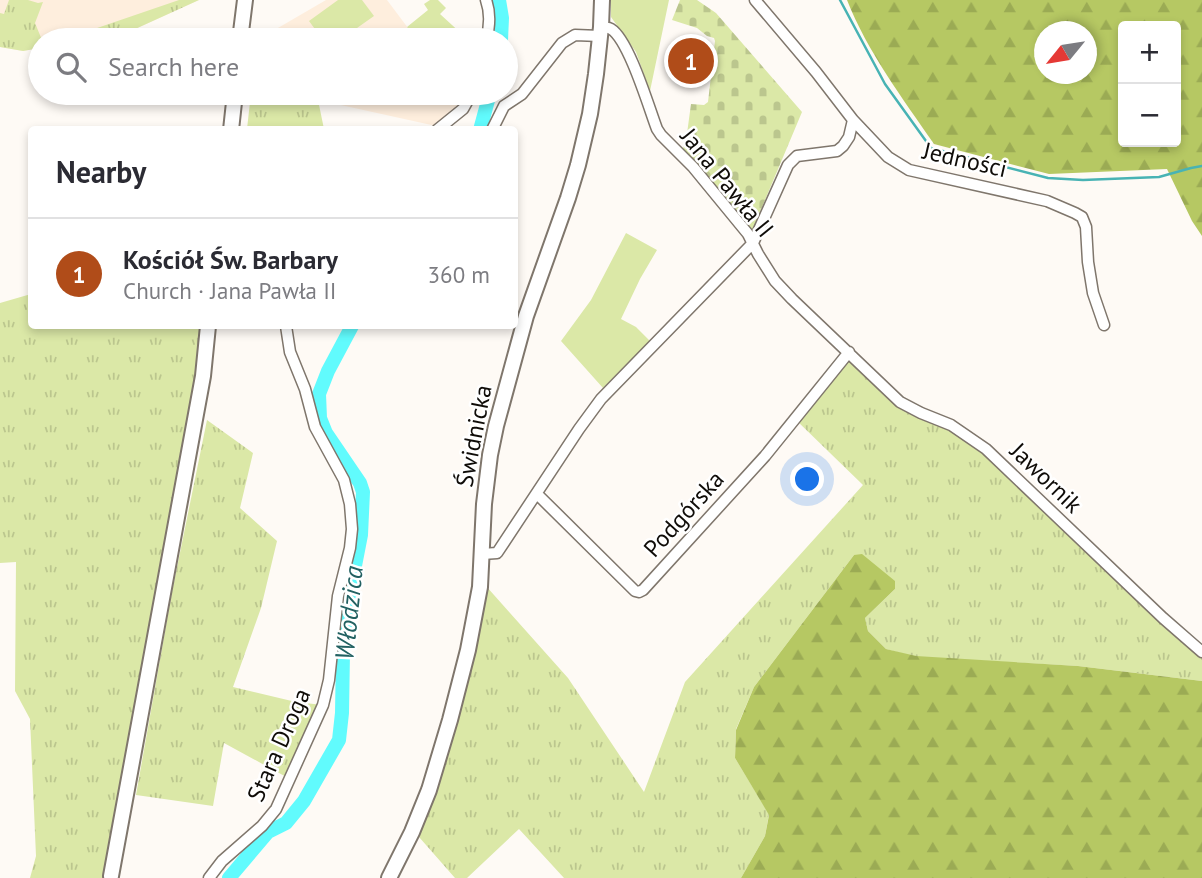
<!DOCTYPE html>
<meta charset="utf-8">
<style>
:root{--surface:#fff;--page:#f2f2f3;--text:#2b2b33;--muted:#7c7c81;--line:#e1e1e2;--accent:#b04c19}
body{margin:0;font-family:"PT Sans",sans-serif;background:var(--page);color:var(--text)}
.controls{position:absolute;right:21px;top:21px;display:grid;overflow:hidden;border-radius:7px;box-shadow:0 4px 10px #0003}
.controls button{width:63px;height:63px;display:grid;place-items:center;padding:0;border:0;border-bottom:2px solid var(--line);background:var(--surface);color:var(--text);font:35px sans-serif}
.compass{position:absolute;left:1034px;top:21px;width:63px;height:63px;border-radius:50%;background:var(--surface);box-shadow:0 4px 10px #0003;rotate:240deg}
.you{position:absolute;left:808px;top:480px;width:24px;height:24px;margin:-18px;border:5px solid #fff;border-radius:50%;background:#1a73e8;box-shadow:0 0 0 10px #1a73e833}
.badge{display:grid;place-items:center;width:46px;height:46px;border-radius:50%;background:var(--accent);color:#fff;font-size:23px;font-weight:700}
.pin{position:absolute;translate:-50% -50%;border:4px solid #fff;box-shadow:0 2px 7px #0006}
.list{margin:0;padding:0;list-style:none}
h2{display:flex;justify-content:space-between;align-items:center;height:91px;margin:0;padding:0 28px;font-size:30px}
h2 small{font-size:23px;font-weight:400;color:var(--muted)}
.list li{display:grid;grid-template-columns:46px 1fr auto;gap:21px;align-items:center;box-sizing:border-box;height:112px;padding:0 28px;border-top:2px solid var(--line)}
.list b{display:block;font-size:26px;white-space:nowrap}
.list p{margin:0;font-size:23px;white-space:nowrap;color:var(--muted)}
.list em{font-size:23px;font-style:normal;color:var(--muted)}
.icon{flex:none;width:38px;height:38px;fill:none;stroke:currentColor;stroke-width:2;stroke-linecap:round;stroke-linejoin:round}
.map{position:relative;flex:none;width:1202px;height:878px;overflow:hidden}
.search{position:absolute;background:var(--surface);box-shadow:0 4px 10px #0003;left:28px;top:28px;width:490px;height:77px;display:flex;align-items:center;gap:18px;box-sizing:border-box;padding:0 24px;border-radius:38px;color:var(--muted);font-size:26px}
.panel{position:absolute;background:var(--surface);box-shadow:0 4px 10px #0003;left:28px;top:126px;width:490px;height:203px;border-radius:7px}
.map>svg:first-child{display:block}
</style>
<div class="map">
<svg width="1202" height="878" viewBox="0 0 1202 878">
<defs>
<pattern id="grass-tufts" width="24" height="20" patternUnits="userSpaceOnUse" patternTransform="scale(1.75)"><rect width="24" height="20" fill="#dbe8a7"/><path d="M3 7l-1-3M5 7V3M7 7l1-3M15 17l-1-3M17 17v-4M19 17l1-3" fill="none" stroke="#bbc68e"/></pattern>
<pattern id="forest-firs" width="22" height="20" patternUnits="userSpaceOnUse" patternTransform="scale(1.75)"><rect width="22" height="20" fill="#b6c863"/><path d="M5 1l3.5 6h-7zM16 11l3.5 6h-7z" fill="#9bab54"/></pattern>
<pattern id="cemetery-stones" width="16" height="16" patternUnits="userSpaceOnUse" patternTransform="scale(1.75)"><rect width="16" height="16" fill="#dbe8a7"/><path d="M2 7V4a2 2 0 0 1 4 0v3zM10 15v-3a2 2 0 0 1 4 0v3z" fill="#bbc68e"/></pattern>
</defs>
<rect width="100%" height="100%" fill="#fefaf5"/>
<path fill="#feeedd" d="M 0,0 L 199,0 L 122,35 L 89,40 L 40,40 L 40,48 L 23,51 L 0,47 Z
M 326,0 L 387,0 L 417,40 L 259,39 Z
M 312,93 L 456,93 L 462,102 L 436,126 L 318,100 Z"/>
<path fill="url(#grass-tufts)" d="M 9,0 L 28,0 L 38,3 L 43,2 L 35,23 L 42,40 L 40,40 L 40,48 L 23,51 L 0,47 L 0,13 L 4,14 Z
M 179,0 L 199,0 L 122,35 L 89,40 L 52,40 L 63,36 L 65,39 Z
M 251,93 L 311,93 L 318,100 L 324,129 L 247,129 Z
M 31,294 L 32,326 L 208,326 L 203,376 L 170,515 L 111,878 L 30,878 L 36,856 L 30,719 L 15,691 L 16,562 L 0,563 L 0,303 Z
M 849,352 L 900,402 L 966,434 L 1202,652 L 1202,681 L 1078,666 L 915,657 L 886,649 L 868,631 L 865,618 L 895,589 L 854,555 L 754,687 L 736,729 L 735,758 L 769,814 L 765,836 L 741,878 L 564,878 L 519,829 L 467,878 L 455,878 L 419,837 L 458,715 L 486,586 L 568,678 L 644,792 L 685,682 L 863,485 L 795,419 Z
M 207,420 L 253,453 L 240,508 L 277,541 L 261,608 L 233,687 L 296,702 L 323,705 L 290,779 L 224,743 L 213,806 L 136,795 L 172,592 Z"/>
<path fill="url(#forest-firs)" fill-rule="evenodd" d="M 847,0 L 1202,0 L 1202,236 L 1192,221 L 1167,169 L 1049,174 L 934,144 C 903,99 867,51 847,0 ZM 1123,26 L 1176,26 L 1176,142 L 1123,142 ZM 1044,32 L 1086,32 L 1086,74 L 1044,74 Z
M 862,554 L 895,581 L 895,589 L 865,618 L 868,631 L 886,649 L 916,656 L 1078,666 L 1202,681 L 1202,878 L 741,878 L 765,836 L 769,815 L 735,758 L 736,730 L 754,687 L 854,555 Z"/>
<path fill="url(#cemetery-stones)" d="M 680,0 L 697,0 L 716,13 L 802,112 L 752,231 L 683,149 L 685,142 L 686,141 L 691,104 L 704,105 L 708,102 L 715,41 L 714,38 L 707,36 L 697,28 L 672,20 Z"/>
<path fill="#dbe8a7" d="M 338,0 L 362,0 L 374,16 L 340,40 L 323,40 L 309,21 Z
M 430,0 L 438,0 L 446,8 L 440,14 L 464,36 L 463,40 L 417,40 L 407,27 L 428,10 L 424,4 Z
M 611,0 L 669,0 L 650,91 L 636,52 L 611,17 Z
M 626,233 L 657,250 L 640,279 L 621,319 L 636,327 L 650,341 L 603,388 L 561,341 L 591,300 Z"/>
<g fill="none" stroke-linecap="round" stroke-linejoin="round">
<path stroke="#48b3b4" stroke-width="2.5" d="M 840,0 L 885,84 L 931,148 L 1048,178 L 1083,180 L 1159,177 L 1191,168 L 1202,166"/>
<path stroke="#61fbfd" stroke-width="14" d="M 499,0 L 502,18 L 501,40
M 480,130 L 490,93
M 229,878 L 268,832 L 286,823 L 304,801 L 339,740 L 342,713 L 343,653 L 347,607 L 361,535 L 363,492 L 360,483 L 326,433 L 320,418 L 319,394 L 328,371 L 352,326"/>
<g stroke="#7f766c" stroke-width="13">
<path id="street" d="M 755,0 L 816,72 L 853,120 L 888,157 L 909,170 L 1047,201 L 1075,213 L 1082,217 L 1086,227 L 1088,262 L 1093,293 L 1104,325
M 601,27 C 604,28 608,27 611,29 C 629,40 649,108 657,129 L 661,135 L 693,167 L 748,234 L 758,254 L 775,281 L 792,299 L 900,402 L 921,413 L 951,425 L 986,449 L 1163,618 L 1202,652
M 486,40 C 490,26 491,14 486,0
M 437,130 L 463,109 L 472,93
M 492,130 L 504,106 L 522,94 L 562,43 L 575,35 L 600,36
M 537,494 L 635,591 L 639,592 L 643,590 L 765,456 L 849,352
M 482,554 L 497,553 L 579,429 L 601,399 L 753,243 L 788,165 L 797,156 L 837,151 L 843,146 L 849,137 L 853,120
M 209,878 L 222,861 L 262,826 L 276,809 L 323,705 L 329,680 L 338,596 L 350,548 L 352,529 L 350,504 L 344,480 L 315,427 L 305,389 L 290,352 L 286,326"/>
</g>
<g stroke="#7f766c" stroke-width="18">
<path id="secondary" d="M 240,40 L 245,0
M 231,130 L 235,93
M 111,876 L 203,376 L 208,326
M 389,878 L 412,832 L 429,790 L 450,720 L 468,650 L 480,587 L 484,504 L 490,455 L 496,426 L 526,316 L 568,198 L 578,165 L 590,114 L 596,74 L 601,27 L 602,0"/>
</g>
<use href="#street" stroke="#fff" stroke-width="10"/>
<use href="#secondary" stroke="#fff" stroke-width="14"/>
</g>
<g text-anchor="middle" stroke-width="5" stroke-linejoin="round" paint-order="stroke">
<g font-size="24" fill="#0f0c08" stroke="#fff">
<text transform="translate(965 160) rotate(13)" y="8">Jedności</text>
<text transform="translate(727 183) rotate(51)" y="8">Jana Pawła II</text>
<text transform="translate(474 436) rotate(-79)" y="8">Świdnicka</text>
<text transform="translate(1046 478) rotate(44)" y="8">Jawornik</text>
<text transform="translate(684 514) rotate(-48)" y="8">Podgórska</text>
<text transform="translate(279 745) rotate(-66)" y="8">Stara Droga</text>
</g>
<g font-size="26" font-style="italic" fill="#226162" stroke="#fff">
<text transform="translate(349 613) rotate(-84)" y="9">Włodzica</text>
</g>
</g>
</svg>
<div class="controls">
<button>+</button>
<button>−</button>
</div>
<svg class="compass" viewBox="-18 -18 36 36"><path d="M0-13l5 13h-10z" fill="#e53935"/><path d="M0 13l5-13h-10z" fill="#7c7c81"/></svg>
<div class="you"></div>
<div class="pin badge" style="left:691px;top:61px">1</div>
<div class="search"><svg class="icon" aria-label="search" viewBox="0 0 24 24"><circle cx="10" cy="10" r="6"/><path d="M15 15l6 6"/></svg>Search here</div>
<section class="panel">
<h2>Nearby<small></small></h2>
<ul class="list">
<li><span class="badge">1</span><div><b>Kościół Św. Barbary</b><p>Church · Jana Pawła II</p></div><em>360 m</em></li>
</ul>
</section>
</div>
